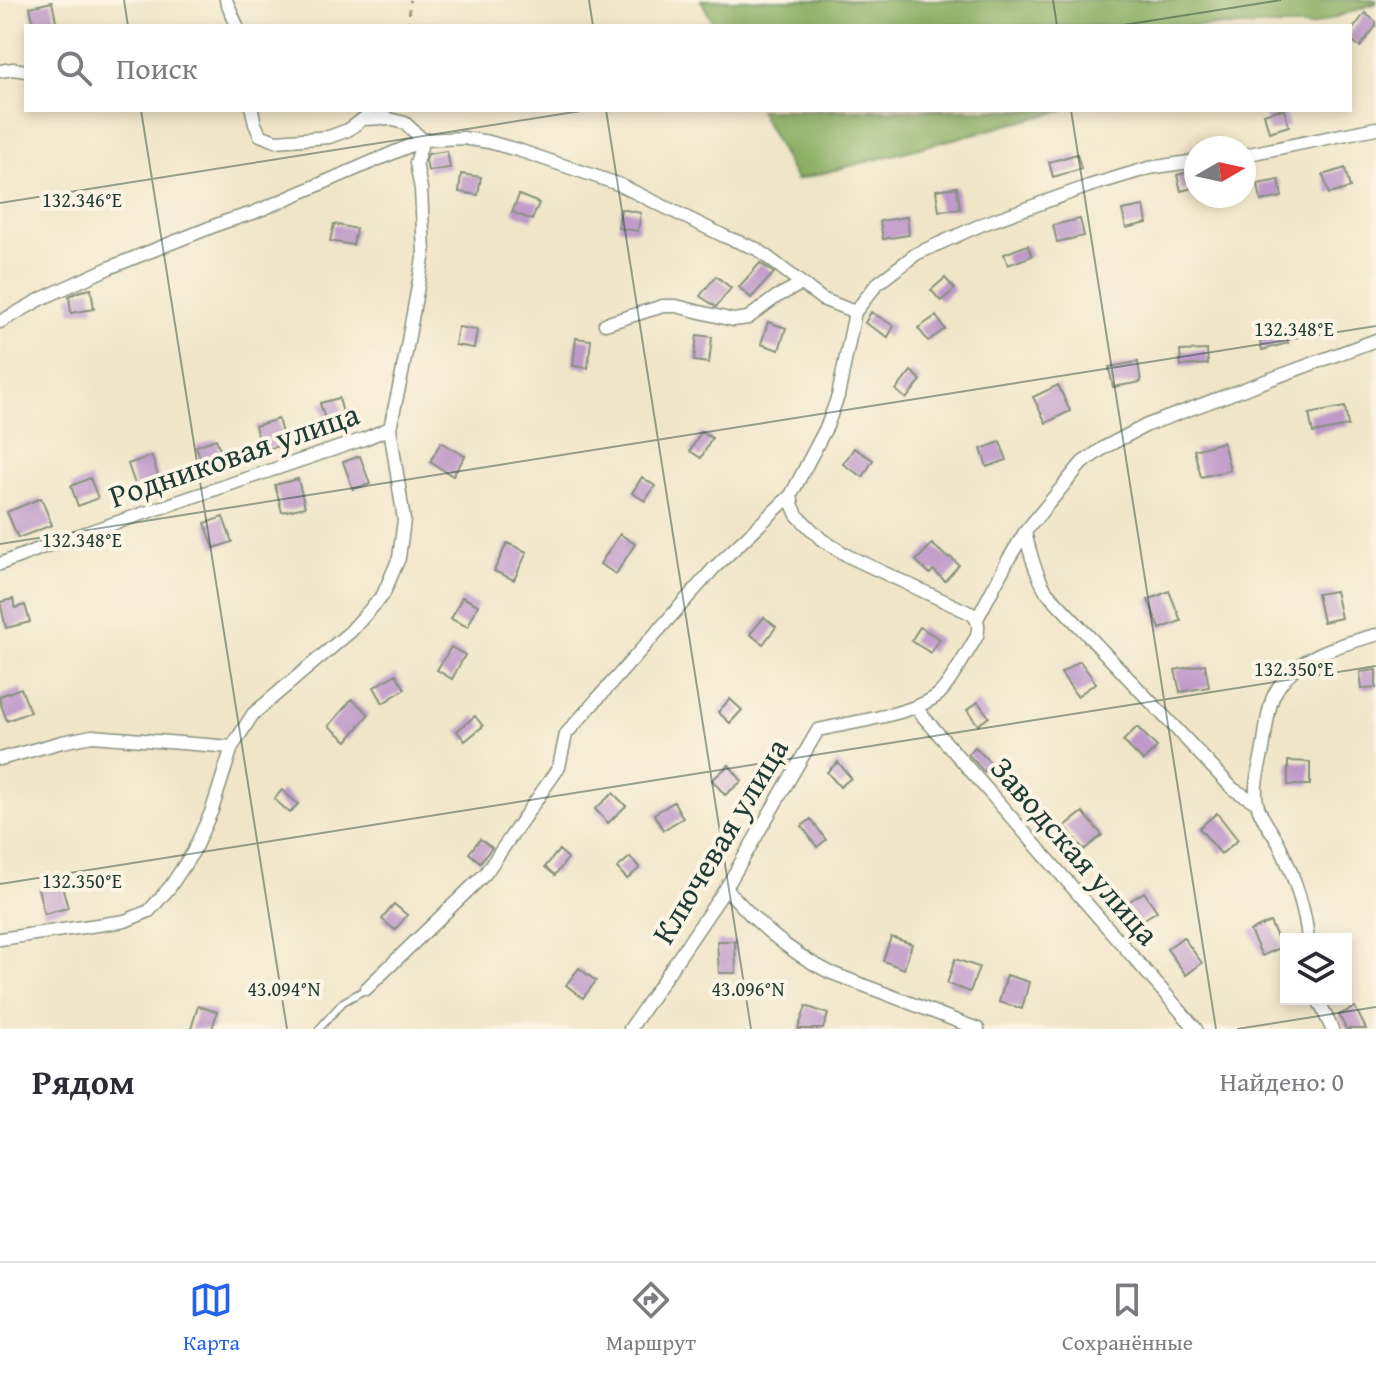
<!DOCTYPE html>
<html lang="ru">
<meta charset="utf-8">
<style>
:root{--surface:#fff;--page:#f7f7f7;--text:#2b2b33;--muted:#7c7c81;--line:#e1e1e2;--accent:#2563eb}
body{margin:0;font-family:"Gentium Book Plus",serif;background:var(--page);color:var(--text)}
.controls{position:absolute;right:24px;bottom:24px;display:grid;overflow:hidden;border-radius:0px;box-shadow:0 4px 12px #0003}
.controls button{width:72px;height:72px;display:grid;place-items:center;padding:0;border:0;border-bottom:2px solid var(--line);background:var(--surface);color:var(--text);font:40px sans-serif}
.compass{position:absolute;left:1184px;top:136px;width:72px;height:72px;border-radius:50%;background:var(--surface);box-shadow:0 4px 12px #0003;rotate:81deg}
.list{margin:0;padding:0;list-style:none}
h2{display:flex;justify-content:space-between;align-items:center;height:104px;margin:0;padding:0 32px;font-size:34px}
h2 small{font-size:26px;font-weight:400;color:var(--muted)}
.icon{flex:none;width:44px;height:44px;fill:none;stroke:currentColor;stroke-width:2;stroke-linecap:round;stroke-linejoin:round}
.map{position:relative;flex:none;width:1376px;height:1029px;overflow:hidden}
.search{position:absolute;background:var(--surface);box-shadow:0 4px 12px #0003;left:24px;right:24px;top:24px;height:88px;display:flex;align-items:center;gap:20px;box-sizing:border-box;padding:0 28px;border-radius:0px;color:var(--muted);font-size:30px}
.sheet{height:232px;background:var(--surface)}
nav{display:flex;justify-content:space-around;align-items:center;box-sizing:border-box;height:112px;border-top:2px solid var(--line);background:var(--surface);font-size:22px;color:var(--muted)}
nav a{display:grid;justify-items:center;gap:4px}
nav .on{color:var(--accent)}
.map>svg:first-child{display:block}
</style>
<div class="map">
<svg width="1376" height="1029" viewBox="0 0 1376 1029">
<rect width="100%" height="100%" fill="#fcf5e5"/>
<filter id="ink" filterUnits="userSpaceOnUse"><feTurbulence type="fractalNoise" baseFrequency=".0125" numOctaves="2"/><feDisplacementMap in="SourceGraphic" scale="16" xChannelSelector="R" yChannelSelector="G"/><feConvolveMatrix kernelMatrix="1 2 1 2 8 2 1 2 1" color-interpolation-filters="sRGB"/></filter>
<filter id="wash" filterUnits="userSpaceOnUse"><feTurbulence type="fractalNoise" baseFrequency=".006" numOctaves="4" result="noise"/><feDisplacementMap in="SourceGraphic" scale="32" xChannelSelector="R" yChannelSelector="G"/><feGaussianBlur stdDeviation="1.8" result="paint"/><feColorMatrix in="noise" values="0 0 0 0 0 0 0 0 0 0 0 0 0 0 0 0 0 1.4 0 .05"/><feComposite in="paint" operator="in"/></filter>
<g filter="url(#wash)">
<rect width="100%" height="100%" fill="#f0e5c7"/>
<path fill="#8aae63" stroke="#54764c" stroke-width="2" d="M 701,0 L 1376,0 L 1376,3 L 1311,26 L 715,26 Z
M 759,110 L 1065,110 L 796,180 Z"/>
<g id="blocks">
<path fill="#be99c9" d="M 52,2 L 57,26 L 34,26 L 30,7 Z
M 1365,13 L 1376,22 L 1376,26 L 1360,47 L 1350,39 L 1350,33 Z
M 1277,110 L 1284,110 L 1289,126 L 1269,132 L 1264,114 Z
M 447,151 L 450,168 L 428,171 L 426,160 L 428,154 Z
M 1077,154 L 1081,169 L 1053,177 L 1049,162 Z
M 1345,168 L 1350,188 L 1329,194 L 1323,175 Z
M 1196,170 L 1196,187 L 1181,191 L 1177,175 Z
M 461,174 L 481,177 L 478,195 L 459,192 Z
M 1279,180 L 1282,197 L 1261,201 L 1258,184 Z
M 957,187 L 960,209 L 939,211 L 936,190 Z
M 519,195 L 539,203 L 532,220 L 512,212 Z
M 1144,206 L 1147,223 L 1126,228 L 1122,210 Z
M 621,209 L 641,213 L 638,231 L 618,228 Z
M 907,217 L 909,235 L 883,239 L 880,221 Z
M 1080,219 L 1084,236 L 1057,242 L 1053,225 Z
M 334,224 L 356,229 L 353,245 L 330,241 Z
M 1028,245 L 1032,256 L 1008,265 L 1004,254 Z
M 760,263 L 774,273 L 751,298 L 739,287 Z
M 716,276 L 731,288 L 716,307 L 700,296 Z
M 945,278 L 955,289 L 941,301 L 931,290 Z
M 91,289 L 94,309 L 71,313 L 69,296 L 81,291 Z
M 871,312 L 894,326 L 888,337 L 865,323 Z
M 936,316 L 945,329 L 928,341 L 918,328 Z
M 768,322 L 786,328 L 779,350 L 761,344 Z
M 1283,324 L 1288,343 L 1262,350 L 1257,330 Z
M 458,327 L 477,330 L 474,348 L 455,345 Z
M 697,335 L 712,337 L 709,363 L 694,361 Z
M 576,338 L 591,340 L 588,368 L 573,366 Z
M 1207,350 L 1208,364 L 1181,366 L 1180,351 Z
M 1138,362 L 1141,382 L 1113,387 L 1109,367 Z
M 911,371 L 921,380 L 906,399 L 896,390 Z
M 1058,385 L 1070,411 L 1046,423 L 1033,397 Z
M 339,398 L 345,421 L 327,426 L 320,403 Z
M 1345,407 L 1348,426 L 1313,433 L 1309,414 Z
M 278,419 L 285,444 L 262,451 L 255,426 Z
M 701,432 L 712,438 L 701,458 L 690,451 Z
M 216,439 L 225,462 L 204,470 L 196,446 Z
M 441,442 L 465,456 L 453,476 L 430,462 Z
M 1000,442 L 1007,460 L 987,467 L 981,449 Z
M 1223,442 L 1230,470 L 1201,477 L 1194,450 Z
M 854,448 L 873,460 L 863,477 L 843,464 Z
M 152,456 L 161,485 L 138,493 L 128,464 Z
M 360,456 L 370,484 L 353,489 L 343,462 Z
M 642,477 L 655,486 L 645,501 L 632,493 Z
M 90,478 L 98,498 L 78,506 L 71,486 Z
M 298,479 L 305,507 L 282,512 L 275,485 Z
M 41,498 L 52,525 L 18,538 L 7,512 Z
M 223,517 L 232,542 L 214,548 L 205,523 Z
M 620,534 L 635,544 L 616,574 L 600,564 Z
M 507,543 L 527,552 L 514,580 L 494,571 Z
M 932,544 L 948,558 L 950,557 L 959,565 L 945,581 L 933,570 L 930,574 L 916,561 Z
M 1169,591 L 1181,621 L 1160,629 L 1148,600 Z
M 1335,591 L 1341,618 L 1323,622 L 1317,594 Z
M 462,597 L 478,605 L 468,627 L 451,619 Z
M 13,599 L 15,608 L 25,605 L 30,622 L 6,628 L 0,602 Z
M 764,617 L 776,627 L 763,644 L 750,634 Z
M 920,627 L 940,639 L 931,653 L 911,641 Z
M 451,647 L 465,655 L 452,679 L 437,670 Z
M 1080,661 L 1096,683 L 1077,696 L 1061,673 Z
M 1205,664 L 1209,687 L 1180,692 L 1175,670 Z
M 1376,670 L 1376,688 L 1362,689 L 1360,672 Z
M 396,674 L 405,689 L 383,703 L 374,687 Z
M 21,688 L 30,712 L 7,721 L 0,702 L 0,696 Z
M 352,699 L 369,714 L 347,741 L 329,726 Z
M 730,699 L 742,710 L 730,723 L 718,712 Z
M 978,702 L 989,717 L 978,725 L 967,710 Z
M 475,716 L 483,726 L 465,741 L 457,731 Z
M 1137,727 L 1157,747 L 1143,761 L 1123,741 Z
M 975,747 L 992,764 L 984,772 L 968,754 Z
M 1288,761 L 1310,762 L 1310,785 L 1288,785 Z
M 838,762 L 851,778 L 840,787 L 827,772 Z
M 729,765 L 742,781 L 725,795 L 712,780 Z
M 282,790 L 298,804 L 290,813 L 274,799 Z
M 613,793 L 626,806 L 608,823 L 595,809 Z
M 674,802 L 683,818 L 663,830 L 654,814 Z
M 1083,812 L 1102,835 L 1084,850 L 1065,826 Z
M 1217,813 L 1238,840 L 1221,854 L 1199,828 Z
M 811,819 L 826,840 L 817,847 L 802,826 Z
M 480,839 L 492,848 L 480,862 L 469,853 Z
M 559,850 L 568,858 L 555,875 L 545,867 Z
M 630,857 L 640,868 L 627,879 L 617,868 Z
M 61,882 L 68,908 L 44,914 L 38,888 Z
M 1144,892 L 1157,911 L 1138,923 L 1125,904 Z
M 394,904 L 407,915 L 395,930 L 382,919 Z
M 1270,922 L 1282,947 L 1262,956 L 1250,931 Z
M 891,937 L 912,944 L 904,969 L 883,961 Z
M 1183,937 L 1202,963 L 1186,975 L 1167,949 Z
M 717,941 L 735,941 L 736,973 L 719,973 Z
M 955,959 L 979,967 L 970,992 L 947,984 Z
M 579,968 L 596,981 L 583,998 L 566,985 Z
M 1007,975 L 1029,982 L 1022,1009 L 999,1002 Z
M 198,1006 L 217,1012 L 212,1029 L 191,1029 Z
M 806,1006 L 828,1014 L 823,1029 L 798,1029 Z
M 1355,1007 L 1366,1029 L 1346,1029 L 1339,1015 Z"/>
</g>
</g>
<g filter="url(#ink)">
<use href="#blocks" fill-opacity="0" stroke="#88917e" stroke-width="2"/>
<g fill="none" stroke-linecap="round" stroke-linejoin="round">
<g stroke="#88917e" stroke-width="9">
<path id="lane" d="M 319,1029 L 343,1002 L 366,989"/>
</g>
<g stroke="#88917e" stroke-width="15">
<path id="street" d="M 226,0 L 237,26
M 0,71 L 13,69 L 26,71
M 252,110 L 255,124 L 260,135 L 276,141 L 329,137 L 348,130 L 363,119 L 385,118 L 405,123 L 423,140
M 1244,155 L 1376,128
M 0,322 L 43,298 L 111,267 L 224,222 L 253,213 L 423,140 L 463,138 L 489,142 L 521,151 L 618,184 L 726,237 L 757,249 L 822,299 L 855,312
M 605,324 L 663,306 L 676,306 L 733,320 L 748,318 L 776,297 L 801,284
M 1025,532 C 1030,553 1035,572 1046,591 L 1233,789 L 1257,803
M 0,564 L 44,547 L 364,439 L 390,428 L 402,374 L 424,253 L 421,189 L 416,163 L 423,140
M 977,619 L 1008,560 L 1025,532 L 1082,463 L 1105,447 L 1147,425 L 1376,340
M 915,707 L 1196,1029
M 0,759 L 62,742 L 92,736 L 232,747
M 726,888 C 757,924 786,950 829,972 L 978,1029
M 0,939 L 125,921 L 149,911 L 170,887 L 193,852 L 212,810 L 232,747 L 253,714 L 350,632 L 383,595 L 399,558 L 404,520 L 390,428
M 1308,939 C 1305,908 1293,874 1280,846 C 1273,832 1260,818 1257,803 C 1253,785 1260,766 1263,749 C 1266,732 1267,710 1274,695 C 1292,657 1339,645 1376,635
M 366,989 L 485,874 L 559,767 L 566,734 L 714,568 L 791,495
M 1318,999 L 1332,1029
M 630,1029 L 726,888 L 818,730 C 848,723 916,714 939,694 C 950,684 968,651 977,636 C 979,626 979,621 972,614 L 848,556 L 821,539 L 797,515 L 793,506 L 791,495 L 827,426 L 838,396 L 855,312 L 877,284 L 916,254 L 983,224 L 1089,186 L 1149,168 L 1196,161"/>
</g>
<path stroke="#88917e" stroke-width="2" stroke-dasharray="6 6" stroke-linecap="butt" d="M 408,26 L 410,0"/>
<use href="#lane" stroke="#fff" stroke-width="6"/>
<use href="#street" stroke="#fff" stroke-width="12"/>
</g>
</g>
<path fill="none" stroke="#1f3d34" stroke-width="2" stroke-opacity="0.45" d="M 124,0 L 128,26M 589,0 L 593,26M 1053,0 L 1057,26M 1117,26 L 1281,0M 141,110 L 287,1029M 606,110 L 751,1029M 1071,110 L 1216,1029M 0,203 L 587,110M 0,544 L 1376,326M 0,884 L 1376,666M 1237,1029 L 1376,1007"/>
<g text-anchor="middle" stroke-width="8" stroke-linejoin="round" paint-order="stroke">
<g font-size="32" fill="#1f3d34" stroke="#fcf5e5">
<text transform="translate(234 455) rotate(-19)" y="11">Родниковая улица</text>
<text transform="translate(720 841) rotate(-59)" y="11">Ключевая улица</text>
<text transform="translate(1075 851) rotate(49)" y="11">Заводская улица</text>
</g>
</g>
<g font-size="20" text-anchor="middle" fill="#1f3d34" stroke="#fcf5e5" stroke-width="8" stroke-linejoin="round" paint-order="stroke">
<text x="82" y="207">132.346°E</text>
<text x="1294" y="336">132.348°E</text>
<text x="82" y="547">132.348°E</text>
<text x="1294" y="676">132.350°E</text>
<text x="82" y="888">132.350°E</text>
<text x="284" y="996">43.094°N</text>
<text x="748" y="996">43.096°N</text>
</g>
</svg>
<div class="controls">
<button><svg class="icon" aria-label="layers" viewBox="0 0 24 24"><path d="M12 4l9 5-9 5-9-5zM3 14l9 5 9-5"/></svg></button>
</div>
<svg class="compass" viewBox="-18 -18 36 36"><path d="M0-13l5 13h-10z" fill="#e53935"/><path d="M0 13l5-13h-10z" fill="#7c7c81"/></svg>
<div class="search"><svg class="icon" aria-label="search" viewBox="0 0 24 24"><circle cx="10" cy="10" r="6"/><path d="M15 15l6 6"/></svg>Поиск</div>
</div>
<section class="sheet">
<h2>Рядом<small>Найдено: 0</small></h2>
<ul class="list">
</ul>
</section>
<nav>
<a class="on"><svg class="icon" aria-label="map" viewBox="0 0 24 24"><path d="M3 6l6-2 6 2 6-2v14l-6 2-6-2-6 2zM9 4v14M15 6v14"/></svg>Карта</a>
<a><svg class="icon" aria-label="directions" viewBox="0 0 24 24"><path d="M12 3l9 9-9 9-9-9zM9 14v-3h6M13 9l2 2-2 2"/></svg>Маршрут</a>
<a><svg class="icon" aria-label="saved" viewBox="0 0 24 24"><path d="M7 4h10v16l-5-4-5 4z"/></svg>Сохранённые</a>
</nav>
